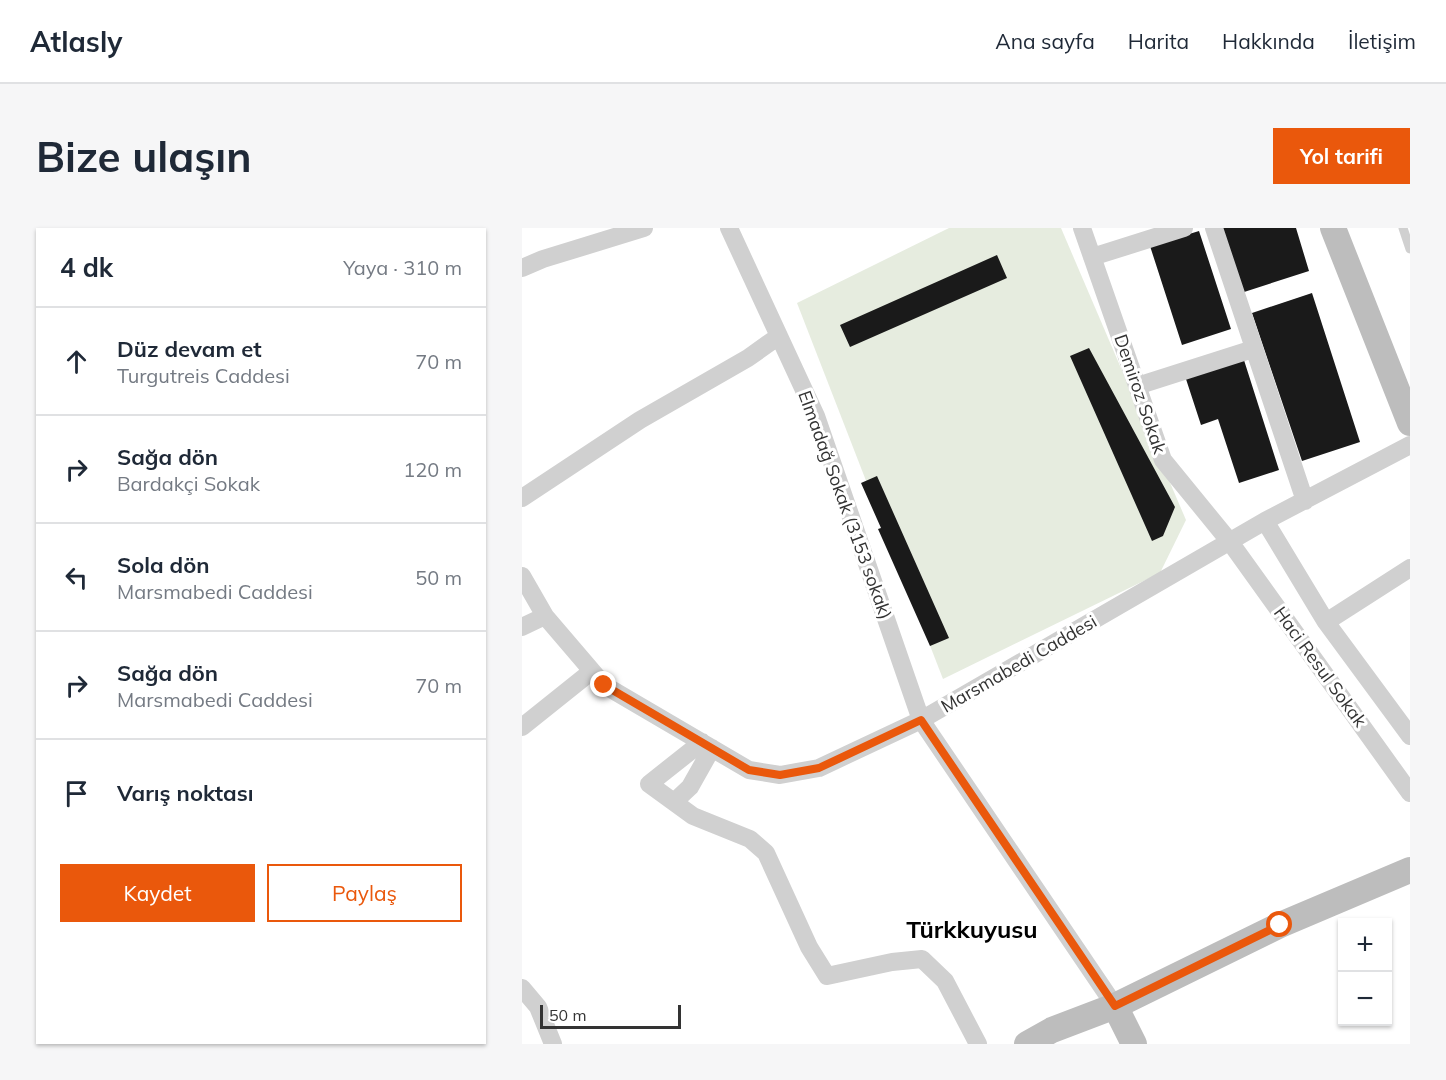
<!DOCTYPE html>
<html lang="tr">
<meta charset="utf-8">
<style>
:root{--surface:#fff;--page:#f6f6f7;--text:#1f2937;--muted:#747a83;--line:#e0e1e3;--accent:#ea580c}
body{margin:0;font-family:Mulish,sans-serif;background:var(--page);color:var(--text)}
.controls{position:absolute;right:18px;bottom:18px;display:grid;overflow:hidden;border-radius:0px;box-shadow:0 2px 4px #0004}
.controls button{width:54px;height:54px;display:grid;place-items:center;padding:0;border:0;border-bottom:2px solid var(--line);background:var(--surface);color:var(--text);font:30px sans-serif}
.scale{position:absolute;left:18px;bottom:15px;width:141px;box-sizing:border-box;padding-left:6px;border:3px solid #333;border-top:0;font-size:16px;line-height:21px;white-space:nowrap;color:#333;-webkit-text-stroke:4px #fff;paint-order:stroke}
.stop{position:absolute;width:18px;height:18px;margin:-14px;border:4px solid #ea580c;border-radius:50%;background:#fff}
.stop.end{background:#ea580c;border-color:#fff;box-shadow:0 2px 6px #0008}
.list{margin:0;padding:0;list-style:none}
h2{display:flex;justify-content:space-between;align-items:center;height:78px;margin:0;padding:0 24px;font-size:26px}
h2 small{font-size:20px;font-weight:400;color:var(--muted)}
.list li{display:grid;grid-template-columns:39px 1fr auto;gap:18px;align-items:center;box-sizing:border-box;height:108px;padding:0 24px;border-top:2px solid var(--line)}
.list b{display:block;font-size:22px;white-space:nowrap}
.list p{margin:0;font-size:20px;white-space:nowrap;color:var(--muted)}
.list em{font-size:20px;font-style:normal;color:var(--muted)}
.actions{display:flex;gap:12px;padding:18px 24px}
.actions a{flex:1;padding:14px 0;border:2px solid var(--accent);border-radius:0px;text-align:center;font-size:21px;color:var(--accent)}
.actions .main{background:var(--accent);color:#fff}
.icon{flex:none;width:33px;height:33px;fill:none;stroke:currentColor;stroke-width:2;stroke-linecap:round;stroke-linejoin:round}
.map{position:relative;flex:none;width:888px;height:816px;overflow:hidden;border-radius:0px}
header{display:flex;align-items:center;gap:36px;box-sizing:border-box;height:84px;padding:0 30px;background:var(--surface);border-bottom:2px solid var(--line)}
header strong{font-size:28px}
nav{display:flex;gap:33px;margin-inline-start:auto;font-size:21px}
.intro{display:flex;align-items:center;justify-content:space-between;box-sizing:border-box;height:144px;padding:0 36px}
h1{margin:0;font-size:42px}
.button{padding:15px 27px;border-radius:0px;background:var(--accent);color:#fff;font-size:21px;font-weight:700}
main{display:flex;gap:36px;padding:0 36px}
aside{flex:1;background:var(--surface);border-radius:0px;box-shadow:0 2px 4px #0004}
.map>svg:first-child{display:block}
</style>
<header>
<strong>Atlasly</strong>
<nav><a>Ana sayfa</a><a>Harita</a><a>Hakkında</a><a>İletişim</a></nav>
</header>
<div class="intro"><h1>Bize ulaşın</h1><a class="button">Yol tarifi</a></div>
<main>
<aside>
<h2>4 dk<small>Yaya · 310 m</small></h2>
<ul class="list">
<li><svg class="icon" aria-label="ahead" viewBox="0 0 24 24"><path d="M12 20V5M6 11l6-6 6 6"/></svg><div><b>Düz devam et</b><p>Turgutreis Caddesi</p></div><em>70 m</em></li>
<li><svg class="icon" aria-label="right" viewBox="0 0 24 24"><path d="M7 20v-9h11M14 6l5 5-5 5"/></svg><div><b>Sağa dön</b><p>Bardakçi Sokak</p></div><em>120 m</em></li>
<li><svg class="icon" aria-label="left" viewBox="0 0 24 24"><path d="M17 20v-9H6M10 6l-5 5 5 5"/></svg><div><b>Sola dön</b><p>Marsmabedi Caddesi</p></div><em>50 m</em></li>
<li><svg class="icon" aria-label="right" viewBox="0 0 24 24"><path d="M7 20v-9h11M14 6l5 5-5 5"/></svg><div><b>Sağa dön</b><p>Marsmabedi Caddesi</p></div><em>70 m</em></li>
<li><svg class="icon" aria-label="arrive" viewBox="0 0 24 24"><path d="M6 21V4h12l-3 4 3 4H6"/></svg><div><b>Varış noktası</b></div></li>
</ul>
<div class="actions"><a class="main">Kaydet</a><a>Paylaş</a></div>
</aside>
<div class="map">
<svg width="888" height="816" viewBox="0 0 888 816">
<rect width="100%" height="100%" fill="#fff"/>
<path fill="#e6ecdf" d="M 427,0 L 539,0 L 664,292 L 638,345 L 421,451 L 275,75 Z"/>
<path fill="#1a1a1a" d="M 697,0 L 774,0 L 787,43 L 719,65 Z
M 677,3 L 709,101 L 660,117 L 628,18 Z
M 475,27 L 485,50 L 328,119 L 318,97 Z
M 790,65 L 838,214 L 780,233 L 730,85 Z
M 567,120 L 653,279 L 641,308 L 630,313 L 548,128 Z
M 721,129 L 757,242 L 717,255 L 696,191 L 679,197 L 663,148 Z
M 355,248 L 427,410 L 408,418 L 356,301 L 359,300 L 339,255 Z"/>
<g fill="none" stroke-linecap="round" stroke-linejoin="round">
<path stroke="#d0d0d0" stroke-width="9" d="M 881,0 L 888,21"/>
<path stroke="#d0d0d0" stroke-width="18" d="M 207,0 L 294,188 L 399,492 L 593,778
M 560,0 L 641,232 L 708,314 L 888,565
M 692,0 L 783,273
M 570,29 L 662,0
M 0,40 L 21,31 L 122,0
M 615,158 L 731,121
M 0,270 L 118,192 L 226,130 L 257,108
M 743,293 L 804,394 L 888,508
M 0,348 L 23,388
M 804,394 L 888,340
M 0,399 L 23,388 L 82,457 L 227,542 L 258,547 L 297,540 L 399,492 L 743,293 L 888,217
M 0,499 L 70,443
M 180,514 L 127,556 L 171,588 L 228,611 L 244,625 L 287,719 L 305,748 L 370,734 L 400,731 L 423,753 L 456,816
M 152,574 L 168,559 L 190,520
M 0,760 L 16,779 L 31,816"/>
<path stroke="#bdbdbd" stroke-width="26" d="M 811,0 L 888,195
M 593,778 L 612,816
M 505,816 L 530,802 L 593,778 L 758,697 L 888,642"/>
</g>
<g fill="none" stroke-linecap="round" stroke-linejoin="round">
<path stroke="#ea580c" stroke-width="8" d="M 82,457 L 227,542 L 258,547 L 297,540 L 399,492 L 593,778 L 758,697"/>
</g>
<g text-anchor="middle" stroke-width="6" stroke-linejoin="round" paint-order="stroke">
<g font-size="18" fill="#333" stroke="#fff">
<text transform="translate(618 166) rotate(71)" y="6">Demiroz Sokak</text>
<text transform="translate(323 277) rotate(70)" y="6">Elmadağ Sokak (3153 sokak)</text>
<text transform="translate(497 436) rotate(-30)" y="6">Marsmabedi Caddesi</text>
<text transform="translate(798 439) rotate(54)" y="6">Haci Resul Sokak</text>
</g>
<g font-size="24" font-weight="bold" fill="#000" stroke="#fff">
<text x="450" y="710">Türkkuyusu</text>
</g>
</g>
</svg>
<div class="controls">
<button>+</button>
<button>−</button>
</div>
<div class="scale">50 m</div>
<div class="stop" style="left:758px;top:697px"></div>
<div class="stop end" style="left:82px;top:457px"></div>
</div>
</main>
